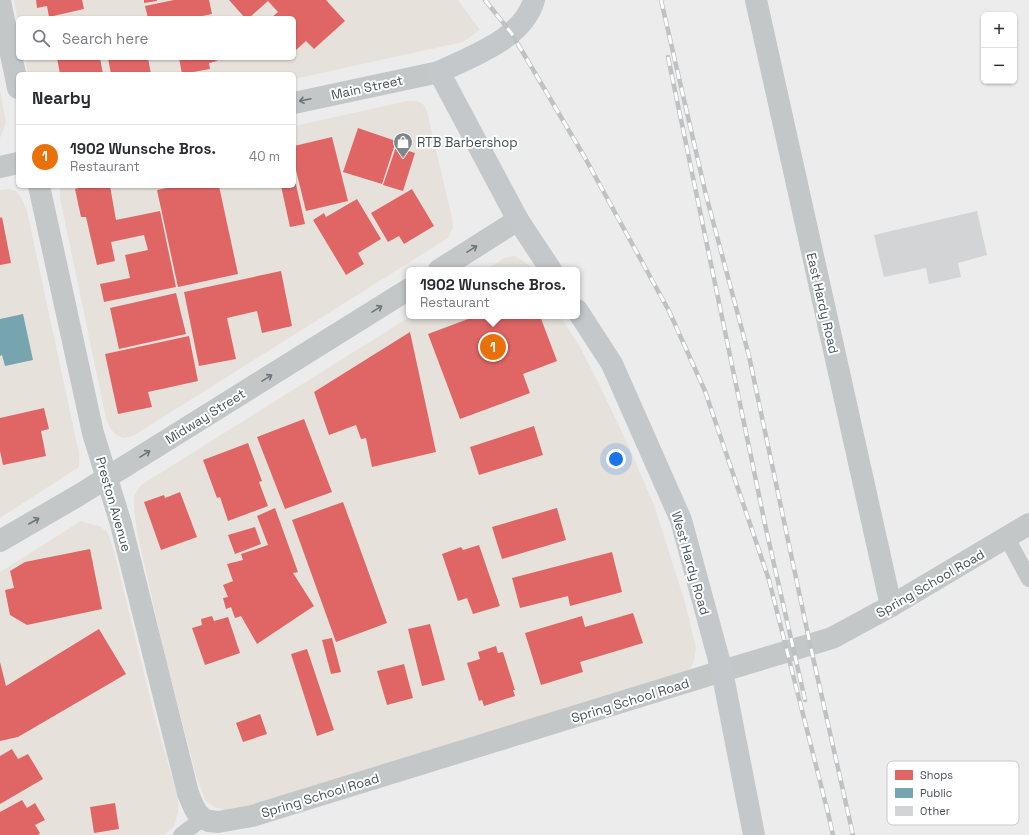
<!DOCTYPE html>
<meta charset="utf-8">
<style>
:root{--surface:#fff;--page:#f2f2f3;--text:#2b2b33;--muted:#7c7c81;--line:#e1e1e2;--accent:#7f878b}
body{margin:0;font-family:"Space Grotesk",sans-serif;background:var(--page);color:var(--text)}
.controls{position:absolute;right:12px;top:12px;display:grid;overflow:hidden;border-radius:6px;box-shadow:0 1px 3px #0004}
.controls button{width:36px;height:36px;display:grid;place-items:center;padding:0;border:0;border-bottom:1px solid var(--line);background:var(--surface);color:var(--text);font:20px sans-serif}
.you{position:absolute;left:616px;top:459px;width:14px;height:14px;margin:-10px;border:3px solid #fff;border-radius:50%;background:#1a73e8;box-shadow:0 0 0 6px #1a73e833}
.badge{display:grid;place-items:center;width:26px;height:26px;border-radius:50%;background:var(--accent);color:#fff;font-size:13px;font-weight:700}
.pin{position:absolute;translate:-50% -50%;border:2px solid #fff;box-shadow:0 1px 4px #0006}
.popup{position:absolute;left:406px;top:267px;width:174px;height:52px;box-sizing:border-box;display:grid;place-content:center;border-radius:6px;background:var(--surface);filter:drop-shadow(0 1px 3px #0005);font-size:13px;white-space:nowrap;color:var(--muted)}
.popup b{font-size:15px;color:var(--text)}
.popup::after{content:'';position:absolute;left:50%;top:100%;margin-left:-8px;border:8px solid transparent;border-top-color:var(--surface)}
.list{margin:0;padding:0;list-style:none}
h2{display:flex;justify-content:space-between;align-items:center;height:52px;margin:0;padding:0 16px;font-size:17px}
h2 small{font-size:13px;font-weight:400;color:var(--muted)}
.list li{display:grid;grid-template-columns:26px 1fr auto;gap:12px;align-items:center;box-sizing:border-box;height:64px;padding:0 16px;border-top:1px solid var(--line)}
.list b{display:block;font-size:15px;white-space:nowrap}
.list p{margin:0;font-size:13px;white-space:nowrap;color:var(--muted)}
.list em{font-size:13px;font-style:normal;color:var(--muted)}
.icon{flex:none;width:22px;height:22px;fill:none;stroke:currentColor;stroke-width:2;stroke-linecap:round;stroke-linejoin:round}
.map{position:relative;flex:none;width:1029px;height:835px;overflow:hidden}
.search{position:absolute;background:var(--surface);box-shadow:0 1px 3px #0004;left:16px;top:16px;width:280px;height:44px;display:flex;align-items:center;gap:10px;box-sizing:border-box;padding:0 14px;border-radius:6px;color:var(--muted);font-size:15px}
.panel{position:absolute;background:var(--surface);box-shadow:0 1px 3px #0004;left:16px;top:72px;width:280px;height:116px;border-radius:6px}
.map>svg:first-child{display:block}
</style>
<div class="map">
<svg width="1029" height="835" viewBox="0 0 1029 835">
<rect width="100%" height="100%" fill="#edecec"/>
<path fill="#e6e2db" d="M 14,0 L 458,0 L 480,30 L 463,42 L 294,79 L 294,74 L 28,74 L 25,58 L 294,58 L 294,18 L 18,18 L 18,22 Z
M 0,90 L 6,123 L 0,138 Z
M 407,101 L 416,101 L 423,104 L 427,111 L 452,218 L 453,227 L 448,238 L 133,436 L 123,438 L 115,434 L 110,428 L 106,419 L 60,198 L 60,186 L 294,186 L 294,126 Z
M 9,189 L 16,191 L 22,199 L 27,211 L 79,453 L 79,467 L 0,518 L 0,190 Z
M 515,256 L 529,265 L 532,270 L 485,270 L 504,258 Z
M 411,316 L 560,316 L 580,347 L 600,386 L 629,447 L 654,505 L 685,602 L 696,648 L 694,662 L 689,670 L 408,758 L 241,808 L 227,811 L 214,807 L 205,800 L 196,775 L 166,660 L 138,537 L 134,512 L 134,496 L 141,485 Z
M 81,521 L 101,527 L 108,533 L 114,551 L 155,718 L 178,798 L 178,812 L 174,827 L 164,835 L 0,835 L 0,572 Z"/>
<path fill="#e06666" d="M 36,0 L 82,0 L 84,9 L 49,17 L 47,6 L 37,8 Z
M 144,0 L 157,0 L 157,1 L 144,3 Z
M 174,0 L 209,0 L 212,14 L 193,18 L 148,18 L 145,6 Z
M 229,0 L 326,0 L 345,21 L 314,49 L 306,41 L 296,50 L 294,48 L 294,18 L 271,18 L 278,12 L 268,1 L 249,18 L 245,18 Z
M 57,58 L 100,58 L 103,74 L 60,74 Z
M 108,58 L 148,58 L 151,74 L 111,74 Z
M 179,58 L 216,58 L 217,61 L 209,63 L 210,69 L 182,74 Z
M 358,128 L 396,141 L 382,184 L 343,172 Z
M 332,137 L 348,201 L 306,211 L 294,162 L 294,146 Z
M 396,147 L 415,153 L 403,191 L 383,185 Z
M 295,180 L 305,224 L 290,227 L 281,186 L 294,186 Z
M 87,186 L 110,186 L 116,220 L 160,211 L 176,287 L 104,302 L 100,284 L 130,278 L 125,255 L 148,250 L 144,235 L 111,242 L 115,261 L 97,265 L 86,217 L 81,217 L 75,189 Z
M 176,186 L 219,186 L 238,274 L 178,287 L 157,190 Z
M 412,189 L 434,226 L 404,244 L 399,236 L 388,242 L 371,213 Z
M 357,199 L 381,239 L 358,253 L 364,264 L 346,275 L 313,220 L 324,213 L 326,217 Z
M 2,217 L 11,263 L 0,265 L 0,218 Z
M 281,271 L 292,326 L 262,333 L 257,311 L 227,318 L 236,359 L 199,366 L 184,292 Z
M 176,293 L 186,334 L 119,349 L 110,308 Z
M 476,316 L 540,316 L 557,361 L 523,374 L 530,393 L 460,419 L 428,334 Z
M 410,332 L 436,452 L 372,467 L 366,438 L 361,439 L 356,425 L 329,435 L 314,392 Z
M 189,336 L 198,381 L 148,392 L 152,407 L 118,414 L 105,354 Z
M 44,408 L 49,429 L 41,431 L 46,456 L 3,465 L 0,451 L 0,418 Z
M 304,419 L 332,492 L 285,509 L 257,437 Z
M 534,426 L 543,455 L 479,475 L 470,447 Z
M 248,443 L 262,481 L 259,482 L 268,506 L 228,521 L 220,497 L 217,498 L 203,460 Z
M 180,492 L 197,537 L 161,550 L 144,502 L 164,495 L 165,498 Z
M 343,502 L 387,623 L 336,642 L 292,520 Z
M 275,508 L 298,572 L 293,573 L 314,606 L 257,644 L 241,616 L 235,618 L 231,607 L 226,609 L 223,598 L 228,597 L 223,585 L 233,581 L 227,564 L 243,560 L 241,554 L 268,545 L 257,516 Z
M 557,508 L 566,540 L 502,559 L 492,527 Z
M 255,527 L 261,544 L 235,554 L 228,535 Z
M 479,545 L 500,606 L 473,614 L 467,598 L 458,601 L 442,554 L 461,547 L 463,550 Z
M 90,549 L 102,609 L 27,625 L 10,615 L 5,590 L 14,588 L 10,571 L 25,562 Z
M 612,552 L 622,592 L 570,606 L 568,596 L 520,608 L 512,578 Z
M 633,613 L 643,643 L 580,662 L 583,672 L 541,685 L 525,633 L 582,616 L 585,627 Z
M 212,616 L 214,621 L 228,617 L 240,653 L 205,665 L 192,628 L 202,625 L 201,619 Z
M 430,624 L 445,680 L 422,686 L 408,629 Z
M 99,629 L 126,674 L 18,737 L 0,741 L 0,662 L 6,686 Z
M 332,638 L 341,672 L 331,674 L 322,640 Z
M 496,646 L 498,653 L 503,652 L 515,690 L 513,690 L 515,696 L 484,706 L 482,700 L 479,701 L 467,663 L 480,659 L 478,652 Z
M 307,649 L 334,730 L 317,736 L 291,654 Z
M 404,664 L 413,698 L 387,705 L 377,671 Z
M 260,714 L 267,734 L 243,742 L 236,723 Z
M 12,749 L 18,759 L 28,754 L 43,779 L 0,804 L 0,756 Z
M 22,800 L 27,808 L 35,803 L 45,820 L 35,825 L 40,833 L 38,835 L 0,835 L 0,812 Z
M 115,803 L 119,829 L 94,833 L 90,807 Z"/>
<path fill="#76a5af" d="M 23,314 L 33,360 L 5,366 L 2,355 L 0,356 L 0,319 Z"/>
<path fill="#d3d4d5" d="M 977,211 L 987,255 L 958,263 L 961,277 L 929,284 L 926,268 L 884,277 L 874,235 Z"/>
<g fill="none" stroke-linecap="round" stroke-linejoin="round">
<path stroke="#c3c7c8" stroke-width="16" d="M 1007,538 L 1029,579
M 181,835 L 202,819"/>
<path stroke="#c3c7c8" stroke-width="22" d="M 756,0 L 891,606
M 209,821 L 218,822 L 252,816 L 722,671"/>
<path stroke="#c3c7c8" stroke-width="22" d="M 0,1 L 18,88
M 294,103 L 439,72
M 0,167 L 18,163
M 39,186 L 93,433 L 121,524 L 188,793 C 193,805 196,817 209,821
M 439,270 L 518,220
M 0,541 L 79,495 L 409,289
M 722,671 L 832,638 L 891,606 L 1029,524"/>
<path stroke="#c5c8ca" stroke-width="22" d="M 534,0 C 523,39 472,56 439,72 L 518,220 L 551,270
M 577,310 L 612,364 L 681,520 L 722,671 L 754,835"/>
<g stroke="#bfc2c3" stroke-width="4.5">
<path id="rail" d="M 485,0 L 512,34 L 584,156 L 669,311 L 705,391 L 769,580 L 827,809
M 661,0 L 706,195 L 749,356 L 810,644 L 853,835
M 668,57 L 766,529 L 805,700
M 826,804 L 833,835"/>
</g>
<use href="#rail" stroke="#fff" stroke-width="3" stroke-dasharray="9" stroke-linecap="butt"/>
</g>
<defs><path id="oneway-shaft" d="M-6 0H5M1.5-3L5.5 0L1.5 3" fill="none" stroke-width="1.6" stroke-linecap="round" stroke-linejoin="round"/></defs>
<g stroke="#6a7479">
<use href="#oneway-shaft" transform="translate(305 100) rotate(168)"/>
<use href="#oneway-shaft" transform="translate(472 249) rotate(-32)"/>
<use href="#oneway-shaft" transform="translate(377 309) rotate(-32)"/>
<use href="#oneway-shaft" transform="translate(267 378) rotate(-32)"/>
<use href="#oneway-shaft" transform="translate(145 454) rotate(-32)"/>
<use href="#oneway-shaft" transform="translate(34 521) rotate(-30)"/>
</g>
<defs>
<g id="shop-pin" transform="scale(1)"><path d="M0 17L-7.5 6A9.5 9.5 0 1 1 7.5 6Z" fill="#7f878b" stroke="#fff"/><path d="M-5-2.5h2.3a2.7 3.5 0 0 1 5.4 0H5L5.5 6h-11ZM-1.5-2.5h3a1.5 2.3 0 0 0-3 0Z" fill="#fff"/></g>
</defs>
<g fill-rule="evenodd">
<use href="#shop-pin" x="403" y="142"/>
</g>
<g text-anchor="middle" stroke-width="4" stroke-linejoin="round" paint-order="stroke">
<g font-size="13" fill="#445057" stroke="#fff">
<text transform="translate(367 87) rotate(-12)" y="5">Main Street</text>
<text transform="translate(823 303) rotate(77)" y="5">East Hardy Road</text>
<text transform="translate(205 416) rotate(-32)" y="5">Midway Street</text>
<text transform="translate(114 504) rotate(74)" y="5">Preston Avenue</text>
<text transform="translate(691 563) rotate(74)" y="5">West Hardy Road</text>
<text transform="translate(930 583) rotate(-30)" y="5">Spring School Road</text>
<text transform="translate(630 700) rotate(-17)" y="5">Spring School Road</text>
<text transform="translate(320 795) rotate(-17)" y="5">Spring School Road</text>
</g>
<g font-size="13" fill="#445057" stroke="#fff" text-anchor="start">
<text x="417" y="147">RTB Barbershop</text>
</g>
</g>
<rect x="887" y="761" width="132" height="64" rx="6" fill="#fff" stroke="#c7cacd" stroke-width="1"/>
<rect x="895" y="770" width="18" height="10" fill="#e06666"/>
<rect x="895" y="788" width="18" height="10" fill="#76a5af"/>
<rect x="895" y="806" width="18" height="10" fill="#d3d4d5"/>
<g font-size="11" fill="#445057">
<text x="920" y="779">Shops</text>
<text x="920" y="797">Public</text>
<text x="920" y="815">Other</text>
</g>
</svg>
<div class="controls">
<button>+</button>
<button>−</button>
</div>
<div class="you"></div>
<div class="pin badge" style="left:493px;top:347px;background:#e8710a">1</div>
<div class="popup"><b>1902 Wunsche Bros.</b>Restaurant</div>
<div class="search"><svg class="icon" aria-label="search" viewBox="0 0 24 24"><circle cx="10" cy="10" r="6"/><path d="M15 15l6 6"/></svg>Search here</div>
<section class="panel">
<h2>Nearby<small></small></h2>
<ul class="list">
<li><span class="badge" style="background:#e8710a">1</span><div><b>1902 Wunsche Bros.</b><p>Restaurant</p></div><em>40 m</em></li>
</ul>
</section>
</div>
